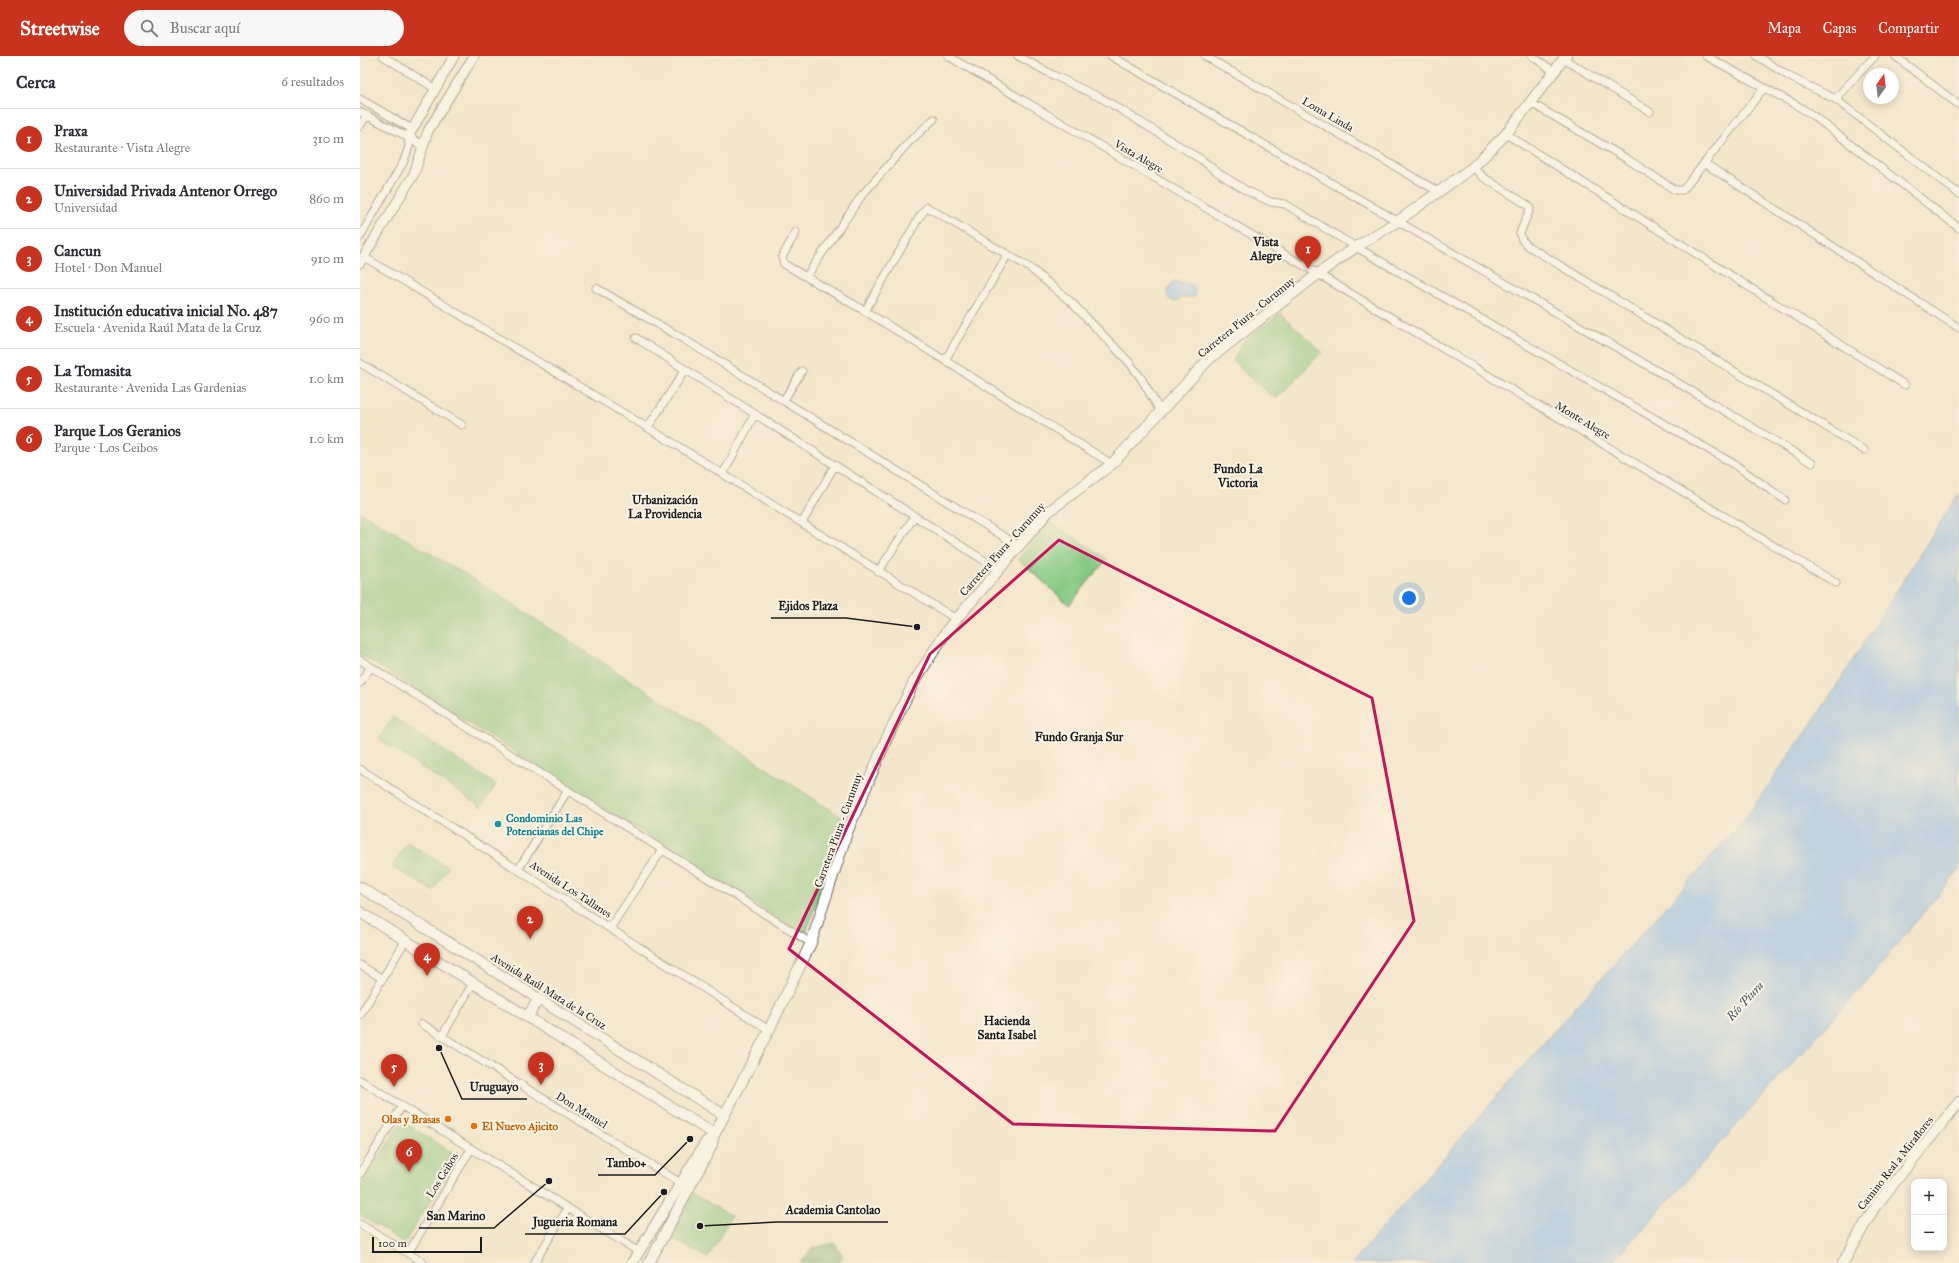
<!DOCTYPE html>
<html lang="es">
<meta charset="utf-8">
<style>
:root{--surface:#fff;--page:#f7f7f7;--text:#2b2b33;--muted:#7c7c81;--line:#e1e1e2;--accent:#c8321e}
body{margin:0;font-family:"IM FELL Great Primer",serif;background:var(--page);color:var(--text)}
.controls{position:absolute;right:12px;bottom:12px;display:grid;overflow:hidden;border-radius:8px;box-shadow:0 2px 10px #0003}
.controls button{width:36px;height:36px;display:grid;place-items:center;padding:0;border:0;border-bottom:1px solid var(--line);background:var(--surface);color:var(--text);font:20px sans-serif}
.compass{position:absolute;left:1503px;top:12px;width:36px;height:36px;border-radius:50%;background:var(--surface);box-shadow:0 2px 10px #0003;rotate:14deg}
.scale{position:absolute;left:12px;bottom:10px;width:110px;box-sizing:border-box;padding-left:4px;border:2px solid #1c1c1c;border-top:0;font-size:11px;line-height:14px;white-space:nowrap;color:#1c1c1c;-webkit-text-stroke:3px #fcf5e5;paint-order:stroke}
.you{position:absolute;left:1049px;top:542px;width:14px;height:14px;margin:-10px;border:3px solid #fff;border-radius:50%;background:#1a73e8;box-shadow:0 0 0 6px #1a73e833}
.badge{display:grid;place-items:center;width:26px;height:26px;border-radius:50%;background:var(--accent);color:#fff;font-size:13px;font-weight:700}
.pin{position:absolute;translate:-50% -33px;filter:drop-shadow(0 1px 2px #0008)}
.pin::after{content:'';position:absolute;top:21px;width:14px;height:12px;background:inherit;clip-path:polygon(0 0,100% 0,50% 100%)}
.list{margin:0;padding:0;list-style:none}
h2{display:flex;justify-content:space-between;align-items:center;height:52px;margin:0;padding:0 16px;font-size:17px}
h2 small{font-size:13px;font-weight:400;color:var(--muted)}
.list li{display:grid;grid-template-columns:26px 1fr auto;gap:12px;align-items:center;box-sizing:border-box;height:60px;padding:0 16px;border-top:1px solid var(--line)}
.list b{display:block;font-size:15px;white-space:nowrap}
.list p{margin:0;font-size:13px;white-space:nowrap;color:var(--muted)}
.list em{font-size:13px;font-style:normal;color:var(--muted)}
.icon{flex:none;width:22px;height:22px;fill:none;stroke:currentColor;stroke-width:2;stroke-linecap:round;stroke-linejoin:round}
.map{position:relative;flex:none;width:1599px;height:1207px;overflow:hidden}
header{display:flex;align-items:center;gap:24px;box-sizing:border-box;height:56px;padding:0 20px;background:var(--accent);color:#fff}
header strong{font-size:19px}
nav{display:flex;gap:22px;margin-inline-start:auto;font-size:14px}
.search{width:280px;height:36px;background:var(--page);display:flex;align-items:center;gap:10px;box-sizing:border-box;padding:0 14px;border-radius:22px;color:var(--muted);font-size:15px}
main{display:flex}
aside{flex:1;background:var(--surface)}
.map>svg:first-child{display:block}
</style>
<header>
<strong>Streetwise</strong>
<div class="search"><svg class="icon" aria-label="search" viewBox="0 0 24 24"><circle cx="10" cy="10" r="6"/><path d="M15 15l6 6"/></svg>Buscar aquí</div>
<nav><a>Mapa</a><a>Capas</a><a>Compartir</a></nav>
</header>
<main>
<aside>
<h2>Cerca<small>6 resultados</small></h2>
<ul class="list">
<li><span class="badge">1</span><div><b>Praxa</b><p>Restaurante · Vista Alegre</p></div><em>310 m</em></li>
<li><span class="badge">2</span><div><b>Universidad Privada Antenor Orrego</b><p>Universidad</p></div><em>860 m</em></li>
<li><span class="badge">3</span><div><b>Cancun</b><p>Hotel · Don Manuel</p></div><em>910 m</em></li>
<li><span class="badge">4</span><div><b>Institución educativa inicial No. 487</b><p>Escuela · Avenida Raúl Mata de la Cruz</p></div><em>960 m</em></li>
<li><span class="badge">5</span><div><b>La Tomasita</b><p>Restaurante · Avenida Las Gardenias</p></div><em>1.0 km</em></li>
<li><span class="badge">6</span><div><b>Parque Los Geranios</b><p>Parque · Los Ceibos</p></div><em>1.0 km</em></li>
</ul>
</aside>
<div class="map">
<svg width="1599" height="1207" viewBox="0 0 1599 1207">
<rect width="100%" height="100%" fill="#fcf5e5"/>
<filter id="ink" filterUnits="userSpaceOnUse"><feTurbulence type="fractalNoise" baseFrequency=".025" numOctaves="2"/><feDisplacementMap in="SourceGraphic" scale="8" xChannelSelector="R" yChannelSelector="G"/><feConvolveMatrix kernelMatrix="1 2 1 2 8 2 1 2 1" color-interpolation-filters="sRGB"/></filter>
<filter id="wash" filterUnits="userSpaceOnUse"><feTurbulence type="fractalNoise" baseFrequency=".012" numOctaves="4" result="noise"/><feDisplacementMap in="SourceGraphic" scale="16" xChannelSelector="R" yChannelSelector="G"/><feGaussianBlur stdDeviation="0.9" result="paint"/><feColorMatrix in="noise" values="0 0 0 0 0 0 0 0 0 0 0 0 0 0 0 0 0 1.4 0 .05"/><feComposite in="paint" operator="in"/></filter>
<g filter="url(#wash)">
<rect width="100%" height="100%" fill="#f4e6cb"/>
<path fill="#83c882" stroke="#50724f" d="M 920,257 L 962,296 L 916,343 L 891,323 L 873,305 L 882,287 Z
M 0,456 L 115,524 L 482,761 L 465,823 L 445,880 L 0,598 Z
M 690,466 L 747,503 L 709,549 L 658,503 Z
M 33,661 L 136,729 L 121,751 L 19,683 Z
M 47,786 L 88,811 L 73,835 L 32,811 Z
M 42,1065 L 99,1101 L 44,1187 L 0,1159 L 0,1130 Z
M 332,1137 L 371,1160 L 348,1202 L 308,1180 Z"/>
<path fill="#6aac70" stroke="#436446" d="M 475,1187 L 483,1200 L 478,1207 L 440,1207 L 452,1192 Z"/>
<path fill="#83baf3" stroke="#506b88" d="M 814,225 L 833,229 L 836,235 L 834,241 L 823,241 L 815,246 L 809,243 L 807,236 Z
M 1599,437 L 1599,814 L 1504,928 L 1252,1207 L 992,1207 L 1182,989 L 1385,763 L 1465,648 Z"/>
</g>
<g filter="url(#ink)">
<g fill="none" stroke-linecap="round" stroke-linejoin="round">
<g stroke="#686359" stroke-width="9">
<path id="minor" d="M 23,0 L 74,32
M 588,0 L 958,218 L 1476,527
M 658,0 L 693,19 L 745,44 L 842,104 L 857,116 L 887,135 L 911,146 L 925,148 L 996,191 L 1374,408 L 1425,444
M 751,0 L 1313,324 L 1452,407
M 845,0 L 1079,136
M 1172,0 L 1195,16
M 1346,0 L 1438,50 L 1455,61 L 1599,172
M 1397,0 L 1430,21 L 1475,43 L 1599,138
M 1535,0 L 1599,49
M 1204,3 L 1290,56
M 0,43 L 52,73
M 1475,43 L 1515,0
M 1171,47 L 1267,103 L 1315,134 L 1323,134 L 1404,32
M 0,56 L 48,81 L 49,90 L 44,105 L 0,181
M 0,70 L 7,59
M 1146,78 L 1545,329
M 1344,107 L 1599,272
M 1113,111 L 1123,121 L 1169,150 L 1170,153 L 1160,177 L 1162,184 L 1168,190 L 1504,394
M 436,176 L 422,201 L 424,208 L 505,255 L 752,408
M 4,201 L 313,387 L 596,563
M 446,221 L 502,139 L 549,86 L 574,63
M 236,232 L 325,284 L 659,490
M 505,255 L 560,160 L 567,151 L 670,212 L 711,246 L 769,306 L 781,322 L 800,355
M 276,282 L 639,514
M 585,304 L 648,198
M 0,307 L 102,369
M 423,345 L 442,315
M 288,371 L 325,314
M 363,418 L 395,358
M 442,467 L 475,409
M 518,516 L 554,461
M 0,604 L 451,887
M 0,627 L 11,611
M 0,713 L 409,974
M 158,814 L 208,734
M 250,872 L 302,794
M 0,909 L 23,923
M 0,959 L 46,884
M 62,968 L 324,1129
M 82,980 L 113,927
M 0,1024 L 279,1196
M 0,1118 L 42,1050
M 0,1168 L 64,1207
M 48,1197 L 111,1093
M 174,1207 L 208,1152"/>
</g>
<g stroke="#686359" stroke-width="11">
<path id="tertiary" d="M 63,90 L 48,81 L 94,0
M 0,207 L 54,118 L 68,75 L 114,0"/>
</g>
<g stroke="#686359" stroke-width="12">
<path id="secondary" d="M 0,831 L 364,1059
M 0,856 L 354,1078
M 167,961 L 179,943
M 272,1207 L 346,1086 L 353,1081
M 289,1207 L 352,1089 L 353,1081 L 409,974 L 451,887 L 488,774 L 526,684 L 554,626 L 588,573 L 688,456 L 752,408 L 848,304 L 958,218 L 996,191 L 1038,165 L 1113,111 L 1146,78 L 1206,0
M 1483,1207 L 1514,1152 L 1599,1046"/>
</g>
<use href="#minor" stroke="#fff" stroke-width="7"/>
<use href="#tertiary" stroke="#fff" stroke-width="9"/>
<use href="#secondary" stroke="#fff" stroke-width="10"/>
</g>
</g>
<path d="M0 0H1599V1207H0ZM 699,484 L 1012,642 L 1054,865 L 915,1075 L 653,1068 L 429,893 L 570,598 Z" fill="#f4e6cb" fill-opacity=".55" fill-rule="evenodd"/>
<path fill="none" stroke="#c2185b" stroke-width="3" stroke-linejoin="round" d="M 699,484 L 1012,642 L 1054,865 L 915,1075 L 653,1068 L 429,893 L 570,598 Z"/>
<circle fill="#0f9aa8" stroke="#fcf5e5" stroke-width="1.5" cx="138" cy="768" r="4"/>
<g fill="#e8710a" stroke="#fcf5e5" stroke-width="1.5">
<circle cx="88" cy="1063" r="4"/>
<circle cx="114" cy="1070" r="4"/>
</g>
<g text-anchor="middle" stroke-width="4" stroke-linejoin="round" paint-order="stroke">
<g font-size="11" fill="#1c1c1c" stroke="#fcf5e5">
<text transform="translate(968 58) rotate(30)" y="4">Loma Linda</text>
<text transform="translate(779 100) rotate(30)" y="4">Vista Alegre</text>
<text transform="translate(886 261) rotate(-39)" y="4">Carretera Piura - Curumuy</text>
<text transform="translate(1223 364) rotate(31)" y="4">Monte Alegre</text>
<text transform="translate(642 493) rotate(-48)" y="4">Carretera Piura - Curumuy</text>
<text transform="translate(478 774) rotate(-70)" y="4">Carretera Piura - Curumuy</text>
<text transform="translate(211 833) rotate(33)" y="4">Avenida Los Tallanes</text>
<text transform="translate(189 935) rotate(32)" y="4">Avenida Raúl Mata de la Cruz</text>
<text transform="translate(222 1054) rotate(32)" y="4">Don Manuel</text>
<text transform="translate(1535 1107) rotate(-52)" y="4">Camino Real a Miraflores</text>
<text transform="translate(82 1119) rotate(-58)" y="4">Los Ceibos</text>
</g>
<g font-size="11" font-weight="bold" fill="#0d838f" stroke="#fcf5e5" text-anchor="start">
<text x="146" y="766">Condominio Las<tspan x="146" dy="13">Potencianas del Chipe</tspan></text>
</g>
<g font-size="11" font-weight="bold" fill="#c56008" stroke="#fcf5e5" text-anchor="end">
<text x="80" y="1067">Olas y Brasas</text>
<text x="122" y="1074" text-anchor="start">El Nuevo Ajicito</text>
</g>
<g font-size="12" font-weight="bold" fill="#1c1c1c" stroke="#fcf5e5">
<text x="906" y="190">Vista<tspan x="906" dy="14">Alegre</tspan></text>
<text x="878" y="417">Fundo La<tspan x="878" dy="14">Victoria</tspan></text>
<text x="305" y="448">Urbanización<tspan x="305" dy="14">La Providencia</tspan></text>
<text x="719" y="685">Fundo Granja Sur</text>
<text x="647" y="969">Hacienda<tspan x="647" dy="14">Santa Isabel</tspan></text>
</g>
<g font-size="12" font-style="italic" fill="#405367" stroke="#fcf5e5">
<text transform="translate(1385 945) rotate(-48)" y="4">Río Piura</text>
</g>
</g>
<path fill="none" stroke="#1c1c1c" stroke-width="1.5" d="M557 571L486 562H411M79 992L102 1043H167M330 1083L295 1119H238M340 1170L417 1166H528M189 1125L134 1172H59M304 1136L265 1178H165"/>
<g fill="#1c1c1c" stroke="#fcf5e5" stroke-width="1.5">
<circle cx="557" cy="571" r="4"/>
<circle cx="79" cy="992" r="4"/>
<circle cx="330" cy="1083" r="4"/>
<circle cx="340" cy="1170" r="4"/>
<circle cx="189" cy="1125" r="4"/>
<circle cx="304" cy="1136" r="4"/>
</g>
<g font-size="12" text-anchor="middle" font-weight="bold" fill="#1c1c1c" stroke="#fcf5e5" stroke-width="4" stroke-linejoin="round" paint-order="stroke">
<text x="448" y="554">Ejidos Plaza</text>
<text x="134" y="1035">Uruguayo</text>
<text x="266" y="1111">Tambo+</text>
<text x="473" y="1158">Academia Cantolao</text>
<text x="96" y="1164">San Marino</text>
<text x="215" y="1170">Jugueria Romana</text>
</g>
</svg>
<div class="controls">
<button>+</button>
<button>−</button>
</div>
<svg class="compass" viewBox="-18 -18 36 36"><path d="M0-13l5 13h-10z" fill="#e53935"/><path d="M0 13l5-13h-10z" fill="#7c7c81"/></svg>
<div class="scale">100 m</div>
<div class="you"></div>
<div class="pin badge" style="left:948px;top:213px">1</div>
<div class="pin badge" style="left:170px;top:883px">2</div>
<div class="pin badge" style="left:181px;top:1029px">3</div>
<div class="pin badge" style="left:67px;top:920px">4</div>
<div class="pin badge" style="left:34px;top:1031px">5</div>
<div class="pin badge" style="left:49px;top:1116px">6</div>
</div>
</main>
